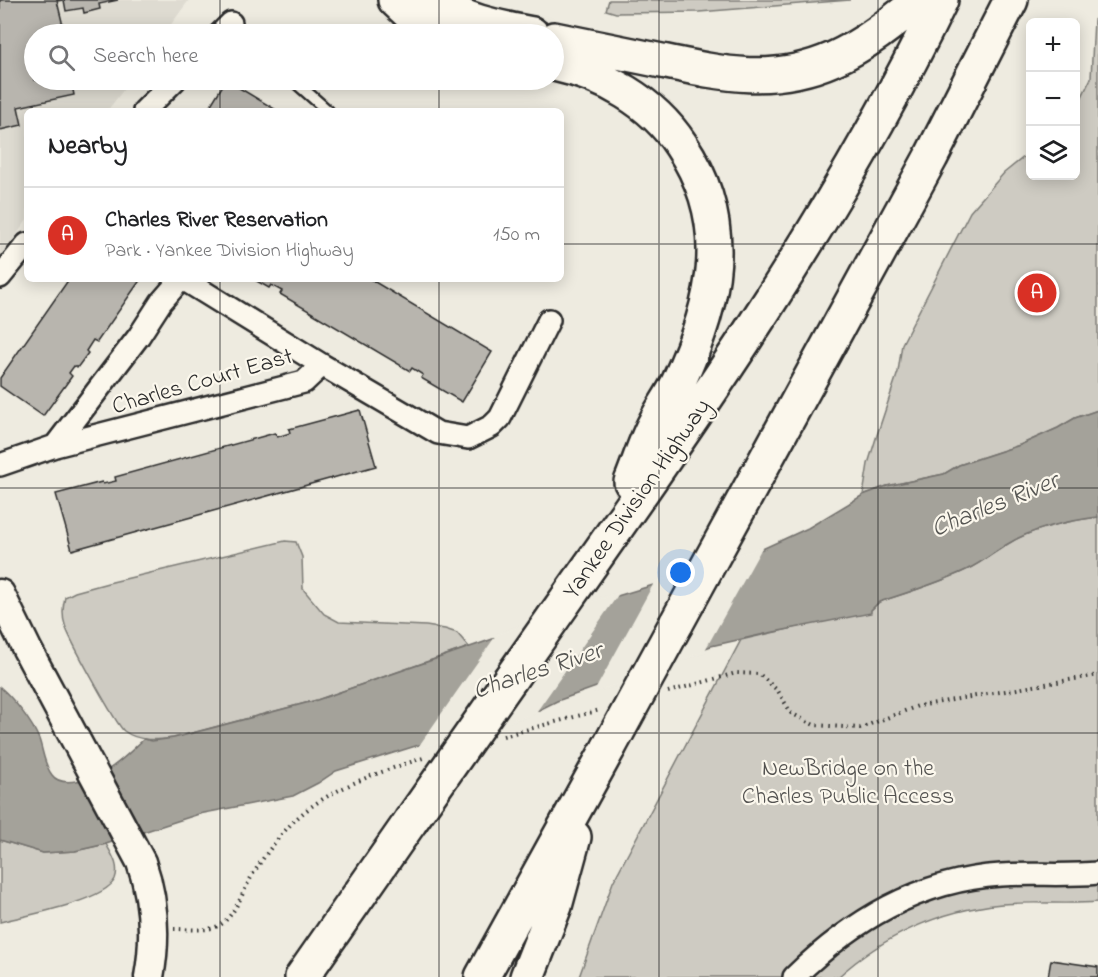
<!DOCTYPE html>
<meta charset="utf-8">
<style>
:root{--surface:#fff;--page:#f2f2f2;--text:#202124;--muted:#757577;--line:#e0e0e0;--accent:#d93025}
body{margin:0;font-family:"Indie Flower",sans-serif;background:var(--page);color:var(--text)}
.controls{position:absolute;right:18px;top:18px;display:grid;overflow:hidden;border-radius:9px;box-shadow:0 3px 15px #0003}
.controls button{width:54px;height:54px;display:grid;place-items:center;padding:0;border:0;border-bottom:2px solid var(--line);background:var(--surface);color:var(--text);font:30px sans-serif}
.you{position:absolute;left:681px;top:573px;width:21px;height:21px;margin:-15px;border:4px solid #fff;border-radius:50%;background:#1a73e8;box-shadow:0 0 0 9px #1a73e833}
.badge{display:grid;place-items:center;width:39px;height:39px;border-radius:50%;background:var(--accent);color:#fff;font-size:20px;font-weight:700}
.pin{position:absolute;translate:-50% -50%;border:3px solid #fff;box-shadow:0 2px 6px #0006}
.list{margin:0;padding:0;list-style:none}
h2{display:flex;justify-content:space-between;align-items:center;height:78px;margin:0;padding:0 24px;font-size:26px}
h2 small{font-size:20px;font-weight:400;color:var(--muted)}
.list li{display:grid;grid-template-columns:39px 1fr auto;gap:18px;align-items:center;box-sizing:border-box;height:96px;padding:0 24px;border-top:2px solid var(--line)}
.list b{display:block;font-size:22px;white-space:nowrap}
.list p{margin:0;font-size:20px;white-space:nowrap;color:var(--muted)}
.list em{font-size:20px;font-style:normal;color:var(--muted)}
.icon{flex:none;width:33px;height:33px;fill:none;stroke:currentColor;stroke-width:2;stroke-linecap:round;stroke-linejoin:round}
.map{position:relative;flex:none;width:1098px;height:977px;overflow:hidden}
.search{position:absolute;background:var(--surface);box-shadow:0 3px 15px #0003;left:24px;top:24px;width:540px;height:66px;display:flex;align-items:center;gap:15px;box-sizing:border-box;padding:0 21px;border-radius:33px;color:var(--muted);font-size:22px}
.panel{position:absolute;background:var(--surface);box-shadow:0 3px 15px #0003;left:24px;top:108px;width:540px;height:174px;border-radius:9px}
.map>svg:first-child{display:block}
</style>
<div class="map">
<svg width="1098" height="977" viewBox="0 0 1098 977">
<rect width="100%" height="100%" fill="#eeebe0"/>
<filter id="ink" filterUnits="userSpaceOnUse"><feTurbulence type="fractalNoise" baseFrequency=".0167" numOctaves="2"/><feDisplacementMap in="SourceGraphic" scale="12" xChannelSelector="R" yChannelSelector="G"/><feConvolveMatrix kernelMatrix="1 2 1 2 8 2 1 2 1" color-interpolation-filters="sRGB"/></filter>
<g filter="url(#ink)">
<path fill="#dedbd1" d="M 0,0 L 189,0 L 164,34 L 34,34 L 34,80 L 131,80 L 107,111 L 27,111 L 27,220 L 0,258 Z"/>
<path fill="#cecbc2" stroke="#7c7b76" stroke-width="1.5" d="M 609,0 L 850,0 L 699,12 L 616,13 L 606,10 Z
M 1098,17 L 1098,410 L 1075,418 L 1058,428 L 1020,445 L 959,465 L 944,474 L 887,486 L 863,495 L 868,464 L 877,435 L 898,372 L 902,344 L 970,212 L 1004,173 L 1030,152 L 1030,176 L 1076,176 L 1076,109 L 1091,78 L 1094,20 Z
M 1098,517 L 1098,902 C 1066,905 1034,901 1002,904 C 940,910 883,936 838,977 L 579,977 L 613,882 L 741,640 L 871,610 L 879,602 C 909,592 939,583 966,570 C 981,563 992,554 1006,545 C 1032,528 1067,521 1098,517 Z
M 285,541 L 296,542 L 302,557 L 303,589 L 324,614 L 339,622 L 426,626 L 445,629 L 457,633 L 469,647 L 317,700 L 173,738 C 157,740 139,742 124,731 C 116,724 68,637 65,625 C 62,616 63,605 65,597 L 75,592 L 108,583 Z
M 0,840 L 43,853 L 75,851 L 106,844 C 112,855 120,866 115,879 C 105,901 24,916 0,922 Z"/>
<path fill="#a4a29a" stroke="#74726e" stroke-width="1.5" d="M 1098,410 L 1098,517 C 1067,521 1032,528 1006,545 C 992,554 981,563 966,570 C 939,583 909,592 879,602 L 871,610 L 871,613 L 769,633 L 711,646 L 557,701 L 539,710 L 438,739 L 336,771 L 318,783 L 293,796 L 199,814 L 106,844 L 75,851 L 43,853 L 0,840 L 0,687 C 14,699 32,722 39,739 C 43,750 44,765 52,775 C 62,789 91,778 104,772 C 119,764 132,750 144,739 L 152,741 L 174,738 L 317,700 L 614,597 L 745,557 L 808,528 L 863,495 L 887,486 L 944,474 L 959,465 L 1020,445 L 1058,428 L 1075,418 Z"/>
<path fill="#eeebe0" d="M 763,546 L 704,652 L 673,664 L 642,679 L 594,692 L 655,581 L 697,569 Z
M 620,592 L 535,714 L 416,750 L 497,634 L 562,610 Z"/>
<path fill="#b8b5ae" stroke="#2b2b2b" stroke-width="1.5" d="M 0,0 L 63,0 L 57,1 L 65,34 L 34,34 L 34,80 L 71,80 L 74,95 L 18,107 L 22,125 L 0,130 Z
M 64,0 L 118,0 L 99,4 L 100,9 L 84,13 L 83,8 L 66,11 Z
M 226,80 L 278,111 L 207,111 Z
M 69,279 L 141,279 L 97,342 L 93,340 L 86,351 L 88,353 L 77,368 L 74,366 L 69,373 L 72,376 L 43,416 L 0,386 L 0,378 Z
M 253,279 L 370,279 L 492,352 L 462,402 L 421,378 L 423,375 L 412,368 L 410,371 L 280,294 L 282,291 L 271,285 L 269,288 Z
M 360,410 L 376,466 L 72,550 L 56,494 L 102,482 L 103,484 L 116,481 L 115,477 L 275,433 L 277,437 L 290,433 L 289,429 Z
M 1051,960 L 1098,967 L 1098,977 L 1048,977 Z"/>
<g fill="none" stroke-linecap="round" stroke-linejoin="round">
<g stroke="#2b2b2b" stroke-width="15">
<path id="service" d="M 231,23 L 243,34
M 293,80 L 328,111"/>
</g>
<g stroke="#2b2b2b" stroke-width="26">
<path id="minor" d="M 220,34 L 231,23
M 144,111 L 175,80
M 0,277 L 27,244
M 183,279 L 322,365 L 438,433 L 468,438 L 492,426 L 500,418 L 549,320
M 55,446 L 139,336 L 161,302 L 181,279
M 0,465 L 55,446 L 304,382 L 322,365
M 794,977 C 852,921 919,880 1001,875 C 1033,873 1066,876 1098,873"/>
</g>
<g stroke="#2b2b2b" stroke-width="33">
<path id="secondary" d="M 0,594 L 27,649 L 141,862 C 154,899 156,939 149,977"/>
</g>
<g stroke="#2b2b2b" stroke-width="38">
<path id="motorway" d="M 395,0 L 411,15 L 442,34
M 433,0 C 463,21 496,27 532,34
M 554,39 C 588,46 623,53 657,60 C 719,73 772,86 833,59 C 865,45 893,22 920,0
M 554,64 C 604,75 652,101 681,145 C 734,224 716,303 678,383 C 671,397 662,409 655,423 C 645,441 639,463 631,482
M 676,624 L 931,157 L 1011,0
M 511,678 C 665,458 824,242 941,0
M 302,977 L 410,822
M 482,977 L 609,747
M 527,977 L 555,906 L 574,837"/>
</g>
<path stroke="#2b2b2b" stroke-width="4" stroke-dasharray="1.5 4.5" stroke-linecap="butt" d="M 668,692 L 736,673 L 759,674 L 778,691 L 791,713 L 814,725 L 860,728 L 918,706 L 1098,675
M 503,736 L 600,710
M 174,929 C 189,929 207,932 220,925 C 237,914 244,887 255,871 C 266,853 280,835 295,820 C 329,788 380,772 423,758"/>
<use href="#service" stroke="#fbf7ec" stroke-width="10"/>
<use href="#minor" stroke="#fbf7ec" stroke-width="21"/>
<use href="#secondary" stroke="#fbf7ec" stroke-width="28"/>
<use href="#motorway" stroke="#fbf7ec" stroke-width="33"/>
<g stroke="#2b2b2b" stroke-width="38" stroke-linecap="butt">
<path id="motorway-bridge" d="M 609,747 L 676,624
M 410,822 L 511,678"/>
</g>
<use href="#motorway-bridge" stroke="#fbf7ec" stroke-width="33"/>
</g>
</g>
<path fill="none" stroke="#2b2b2b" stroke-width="1.5" stroke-opacity="0.55" d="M 220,0 L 220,34M 439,0 L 439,34M 659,0 L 659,977M 878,0 L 878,977M 220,80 L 220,111M 439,80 L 439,111M 0,244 L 27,244M 561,244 L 1098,244M 220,279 L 220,977M 439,279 L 439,977M 0,488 L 1098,488M 0,733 L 1098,733"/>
<g text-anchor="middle" stroke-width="4.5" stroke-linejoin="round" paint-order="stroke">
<g font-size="24" fill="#2b2b2b" stroke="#fbf7ec">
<text transform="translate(202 380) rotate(-16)" y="8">Charles Court East</text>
<text transform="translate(636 498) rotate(-55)" y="8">Yankee Division Highway</text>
</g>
<g font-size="24" fill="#545351" stroke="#fbf7ec">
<text x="848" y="775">NewBridge on the<tspan x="848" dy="28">Charles Public Access</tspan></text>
</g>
<g font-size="26" font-style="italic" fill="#555552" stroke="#fbf7ec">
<text transform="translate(994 503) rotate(-22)" y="9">Charles River</text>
<text transform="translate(537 669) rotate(-18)" y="9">Charles River</text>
</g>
</g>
</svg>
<div class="controls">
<button>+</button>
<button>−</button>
<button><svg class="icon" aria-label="layers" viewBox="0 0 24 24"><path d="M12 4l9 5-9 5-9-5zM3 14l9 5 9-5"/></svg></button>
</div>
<div class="you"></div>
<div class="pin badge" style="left:1037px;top:293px">A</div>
<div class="search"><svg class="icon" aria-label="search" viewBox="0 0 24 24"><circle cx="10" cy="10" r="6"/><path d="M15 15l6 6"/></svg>Search here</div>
<section class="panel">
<h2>Nearby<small></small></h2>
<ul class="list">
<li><span class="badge">A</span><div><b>Charles River Reservation</b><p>Park · Yankee Division Highway</p></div><em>150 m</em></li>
</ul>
</section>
</div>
